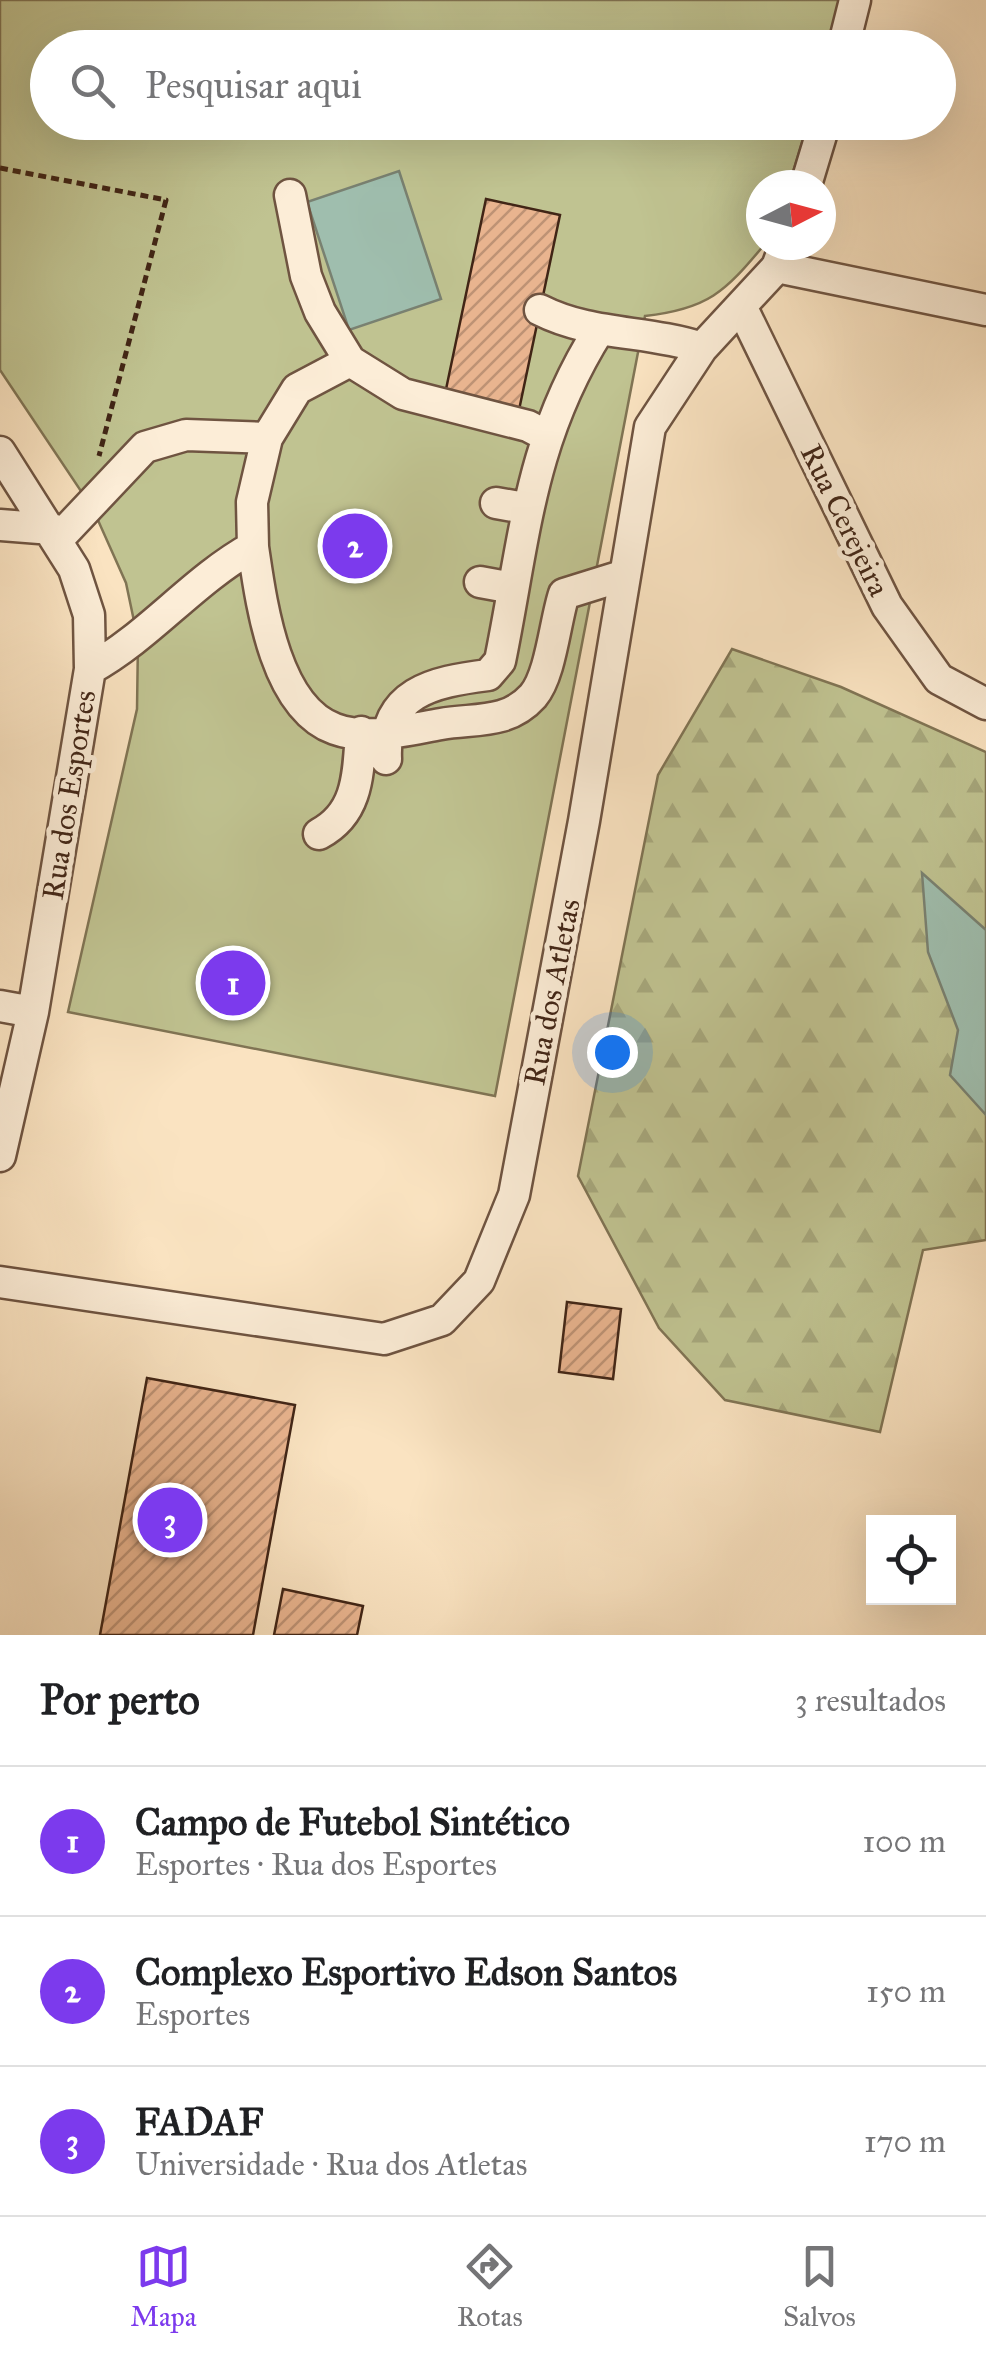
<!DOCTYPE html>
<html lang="pt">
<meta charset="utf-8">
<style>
:root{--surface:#fff;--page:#f2f2f2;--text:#202124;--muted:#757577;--line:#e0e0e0;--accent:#7c3aed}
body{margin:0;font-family:"IM FELL Great Primer",serif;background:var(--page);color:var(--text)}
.controls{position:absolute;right:30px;bottom:30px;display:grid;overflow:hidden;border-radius:0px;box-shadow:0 10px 40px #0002}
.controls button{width:90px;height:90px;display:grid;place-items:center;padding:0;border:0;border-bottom:2px solid var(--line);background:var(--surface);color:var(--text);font:50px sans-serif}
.compass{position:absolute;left:746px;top:170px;width:90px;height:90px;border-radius:50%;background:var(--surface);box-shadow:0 10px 40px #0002;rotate:84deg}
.you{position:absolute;left:612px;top:1052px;width:35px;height:35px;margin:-25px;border:8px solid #fff;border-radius:50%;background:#1a73e8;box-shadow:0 0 0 15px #1a73e833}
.badge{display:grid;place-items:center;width:65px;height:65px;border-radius:50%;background:var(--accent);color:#fff;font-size:32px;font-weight:700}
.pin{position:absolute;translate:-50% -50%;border:5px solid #fff;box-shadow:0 2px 10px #0006}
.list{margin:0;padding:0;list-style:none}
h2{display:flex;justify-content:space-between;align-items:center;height:130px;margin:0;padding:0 40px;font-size:42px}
h2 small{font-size:32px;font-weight:400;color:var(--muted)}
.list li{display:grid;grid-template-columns:65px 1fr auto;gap:30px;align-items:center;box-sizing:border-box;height:150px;padding:0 40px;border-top:2px solid var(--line)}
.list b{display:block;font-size:38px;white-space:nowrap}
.list p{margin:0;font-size:32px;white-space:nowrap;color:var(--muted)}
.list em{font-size:32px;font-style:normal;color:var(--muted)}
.icon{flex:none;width:55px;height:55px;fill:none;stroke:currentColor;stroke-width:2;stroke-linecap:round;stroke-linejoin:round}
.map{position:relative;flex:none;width:986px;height:1635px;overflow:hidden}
.search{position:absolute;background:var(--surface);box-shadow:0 10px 40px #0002;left:30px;right:30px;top:30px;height:110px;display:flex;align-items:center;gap:25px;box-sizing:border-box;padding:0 35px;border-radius:55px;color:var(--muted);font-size:38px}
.sheet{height:580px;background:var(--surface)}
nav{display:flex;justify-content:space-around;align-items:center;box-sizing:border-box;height:140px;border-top:2px solid var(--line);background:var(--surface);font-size:28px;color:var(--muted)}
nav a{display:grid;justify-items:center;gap:5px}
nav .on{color:var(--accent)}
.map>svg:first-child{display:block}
</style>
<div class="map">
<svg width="986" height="1635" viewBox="0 0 986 1635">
<defs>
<pattern id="forest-firs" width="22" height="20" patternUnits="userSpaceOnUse" patternTransform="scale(2.5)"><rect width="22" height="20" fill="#c0c391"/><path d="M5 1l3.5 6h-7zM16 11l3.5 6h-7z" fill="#a6a77c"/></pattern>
<pattern id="building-hatch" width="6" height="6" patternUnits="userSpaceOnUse" patternTransform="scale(2.5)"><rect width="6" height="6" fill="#e9b48f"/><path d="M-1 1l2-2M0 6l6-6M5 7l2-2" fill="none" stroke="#be9274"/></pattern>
</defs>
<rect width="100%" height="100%" fill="#fae3c1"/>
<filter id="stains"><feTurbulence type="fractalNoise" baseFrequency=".002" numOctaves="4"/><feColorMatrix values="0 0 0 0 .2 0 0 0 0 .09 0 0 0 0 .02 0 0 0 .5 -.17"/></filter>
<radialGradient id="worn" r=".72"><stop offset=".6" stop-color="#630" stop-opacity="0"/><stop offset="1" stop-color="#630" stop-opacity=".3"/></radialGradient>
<path fill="#c0c391" stroke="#807454" stroke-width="2.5" d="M 0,0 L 847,0 L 832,47 L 48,48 L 48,122 L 808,123 L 789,185 L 761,185 L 764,245 C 725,292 708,309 645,316 L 495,1096 L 68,1012 L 137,709 L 138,640 L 126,583 L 93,509 L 0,370 Z"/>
<path fill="url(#forest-firs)" stroke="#807454" stroke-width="2.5" d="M 732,649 L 841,687 L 986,752 L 986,1240 L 923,1250 L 880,1432 L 725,1400 L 659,1328 L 578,1176 L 658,775 Z"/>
<path fill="#9fbeae" stroke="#798171" stroke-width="2.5" d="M 399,171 L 441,299 L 349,330 L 307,202 Z
M 922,873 L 986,930 L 986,1115 L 950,1075 L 958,1030 L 928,952 Z"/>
<path fill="url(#building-hatch)" stroke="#412516" stroke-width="2.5" d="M 486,199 L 560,215 L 519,410 L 445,394 Z
M 567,1302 L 621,1309 L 613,1379 L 559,1372 Z
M 147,1378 L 295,1405 L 253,1635 L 100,1635 Z
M 283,1589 L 363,1606 L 357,1635 L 274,1635 Z"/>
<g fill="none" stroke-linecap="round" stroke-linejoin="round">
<g stroke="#6f5441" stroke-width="35">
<path id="street" d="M 843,48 L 855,0
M 806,185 L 825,122
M 777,267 L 986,310
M 741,306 L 887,606 L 939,679 L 986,704
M 540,310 C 591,336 647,330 702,348
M 350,361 L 403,394 L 528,426 L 547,436
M 0,452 L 74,569 L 89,615 L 90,669 L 33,1012 L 0,1156
M 496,503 L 525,508
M 0,525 L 52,529
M 58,539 L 145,447 L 186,435 L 267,438 L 297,389 L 350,361 L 320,312 L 306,276 L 290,195
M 253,547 C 261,601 274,707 335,729 C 368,741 407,730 441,724 C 474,718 507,725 533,696 C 551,675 555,621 564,594 L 625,575
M 480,582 L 513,588
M 90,669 C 150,636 193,580 253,547 L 252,502 L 267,438
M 386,759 C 383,692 432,682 488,675 L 500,661 C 525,538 529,441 599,330
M 319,834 C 359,813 358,773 361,732
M 0,1006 L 33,1012
M 0,1282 L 384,1339 L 442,1320 L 479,1281 L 514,1195 L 584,821 L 650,427 L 702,348 L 777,267 L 785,245"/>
</g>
<path stroke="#412516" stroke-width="5" stroke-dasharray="8 5" stroke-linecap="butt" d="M 0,168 L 166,200 L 99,456"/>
<use href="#street" stroke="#fcedd7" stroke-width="30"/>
</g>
<g text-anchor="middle" stroke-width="10" stroke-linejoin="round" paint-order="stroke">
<g font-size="30" fill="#412516" stroke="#fcedd7">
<text transform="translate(845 520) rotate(64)" y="10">Rua Cerejeira</text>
<text transform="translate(69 795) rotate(-81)" y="10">Rua dos Esportes</text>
<text transform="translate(552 992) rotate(-79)" y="10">Rua dos Atletas</text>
</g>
</g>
<rect width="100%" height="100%" filter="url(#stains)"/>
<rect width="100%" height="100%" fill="url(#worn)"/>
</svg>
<div class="controls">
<button><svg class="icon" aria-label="locate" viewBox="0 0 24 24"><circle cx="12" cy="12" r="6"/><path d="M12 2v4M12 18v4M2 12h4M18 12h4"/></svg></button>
</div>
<svg class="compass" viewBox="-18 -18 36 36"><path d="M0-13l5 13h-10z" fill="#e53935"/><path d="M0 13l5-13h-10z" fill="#757577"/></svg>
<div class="you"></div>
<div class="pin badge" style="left:233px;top:983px">1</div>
<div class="pin badge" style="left:355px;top:546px">2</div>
<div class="pin badge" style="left:170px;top:1520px">3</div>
<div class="search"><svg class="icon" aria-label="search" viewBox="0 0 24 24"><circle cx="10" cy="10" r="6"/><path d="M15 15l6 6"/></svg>Pesquisar aqui</div>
</div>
<section class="sheet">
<h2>Por perto<small>3 resultados</small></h2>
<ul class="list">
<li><span class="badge">1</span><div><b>Campo de Futebol Sintético</b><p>Esportes · Rua dos Esportes</p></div><em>100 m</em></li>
<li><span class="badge">2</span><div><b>Complexo Esportivo Edson Santos</b><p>Esportes</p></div><em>150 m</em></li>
<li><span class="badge">3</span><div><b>FADAF</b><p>Universidade · Rua dos Atletas</p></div><em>170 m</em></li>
</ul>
</section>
<nav>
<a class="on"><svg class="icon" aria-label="map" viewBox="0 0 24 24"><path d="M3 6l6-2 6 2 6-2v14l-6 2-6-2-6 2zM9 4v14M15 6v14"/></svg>Mapa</a>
<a><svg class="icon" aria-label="directions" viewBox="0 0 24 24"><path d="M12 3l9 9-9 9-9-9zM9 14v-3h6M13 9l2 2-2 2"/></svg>Rotas</a>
<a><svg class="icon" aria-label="saved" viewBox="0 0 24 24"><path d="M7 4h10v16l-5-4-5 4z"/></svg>Salvos</a>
</nav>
